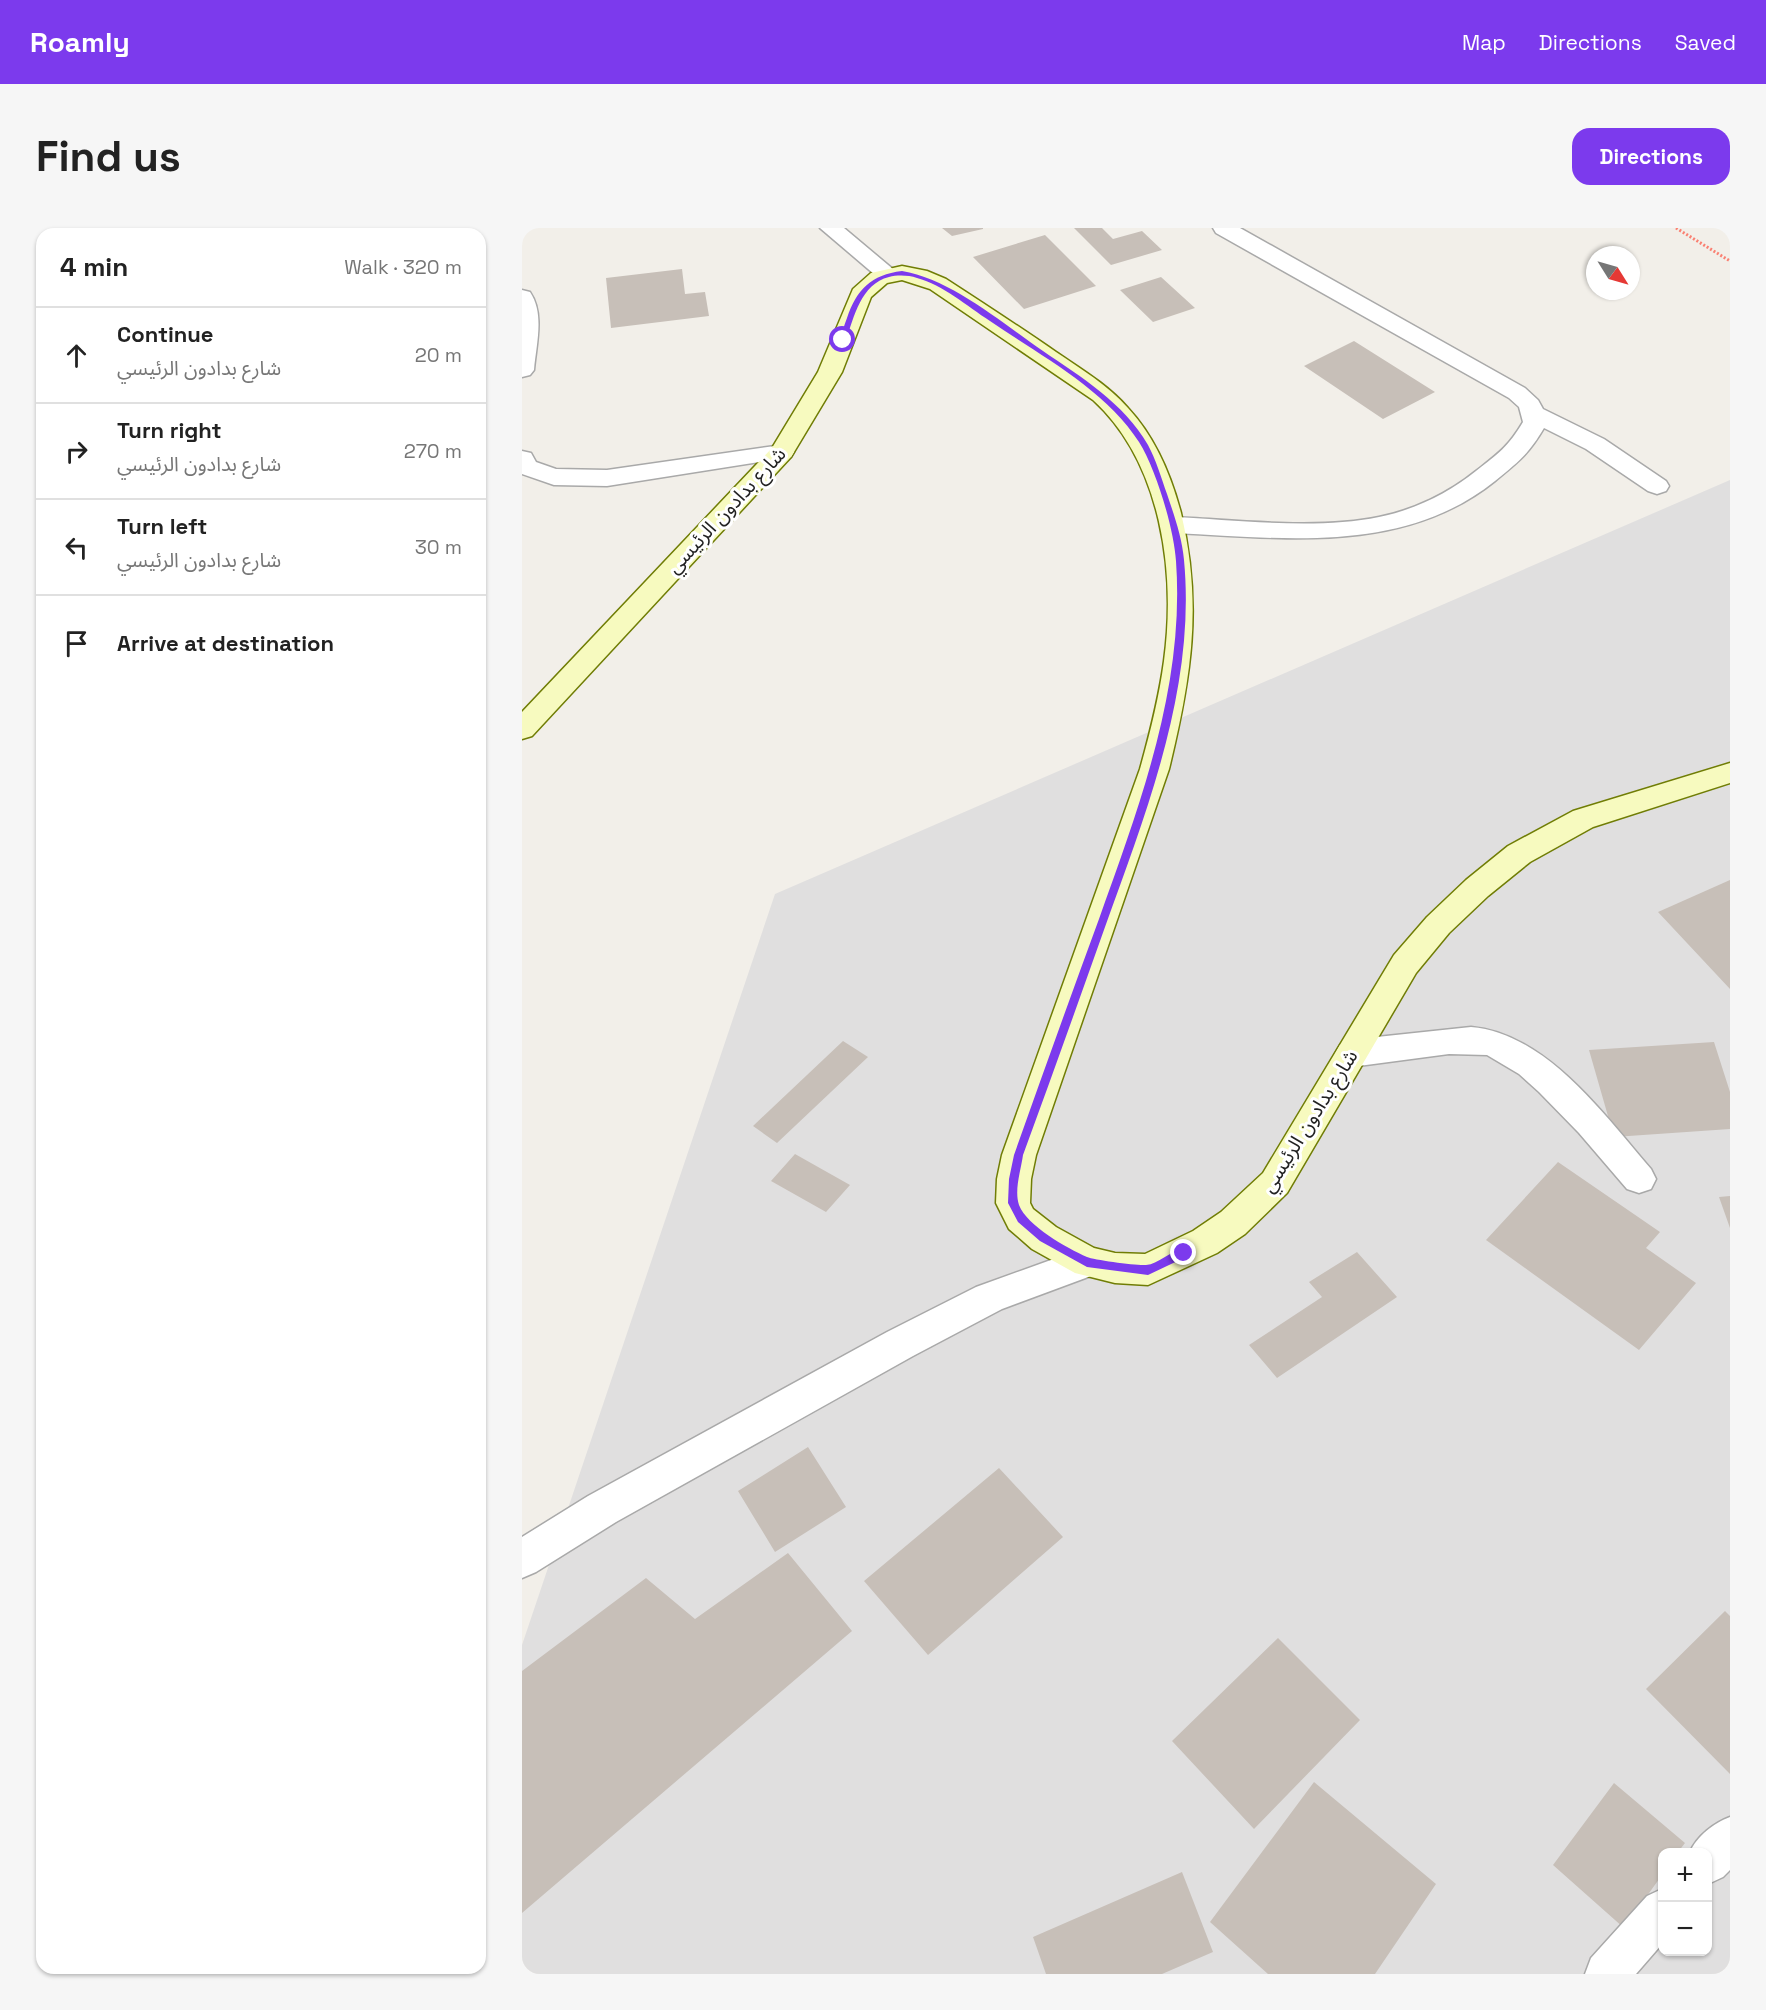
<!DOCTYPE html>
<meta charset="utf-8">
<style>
:root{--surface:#fff;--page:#f6f6f6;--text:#222;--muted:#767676;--line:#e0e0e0;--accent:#7c3aed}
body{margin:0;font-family:"Space Grotesk","Noto Sans Arabic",sans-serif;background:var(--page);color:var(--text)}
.controls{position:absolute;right:18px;bottom:18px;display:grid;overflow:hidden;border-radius:12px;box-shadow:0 2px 4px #0004}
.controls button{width:54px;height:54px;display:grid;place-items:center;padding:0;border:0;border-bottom:2px solid var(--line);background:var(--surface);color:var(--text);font:30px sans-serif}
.compass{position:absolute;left:1064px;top:18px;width:54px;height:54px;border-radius:50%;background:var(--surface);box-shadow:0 2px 4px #0004;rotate:127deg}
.stop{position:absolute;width:18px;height:18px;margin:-14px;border:4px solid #7c3aed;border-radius:50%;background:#fff}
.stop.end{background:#7c3aed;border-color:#fff;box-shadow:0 2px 6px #0008}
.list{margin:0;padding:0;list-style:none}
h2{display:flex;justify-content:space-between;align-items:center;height:78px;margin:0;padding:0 24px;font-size:26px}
h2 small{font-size:20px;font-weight:400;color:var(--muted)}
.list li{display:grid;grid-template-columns:39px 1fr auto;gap:18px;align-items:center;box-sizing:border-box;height:96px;padding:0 24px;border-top:2px solid var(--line)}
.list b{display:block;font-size:22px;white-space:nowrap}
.list p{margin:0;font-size:20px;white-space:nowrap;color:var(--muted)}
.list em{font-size:20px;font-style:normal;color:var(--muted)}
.icon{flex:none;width:33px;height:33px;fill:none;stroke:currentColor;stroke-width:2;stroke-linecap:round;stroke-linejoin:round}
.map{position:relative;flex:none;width:1208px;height:1746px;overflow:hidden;border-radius:18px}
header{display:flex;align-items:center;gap:36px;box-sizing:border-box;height:84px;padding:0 30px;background:var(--accent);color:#fff}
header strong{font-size:28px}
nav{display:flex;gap:33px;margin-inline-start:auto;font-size:21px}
.intro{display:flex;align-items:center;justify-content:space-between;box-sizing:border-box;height:144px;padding:0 36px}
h1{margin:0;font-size:42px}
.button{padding:15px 27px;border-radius:18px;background:var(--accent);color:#fff;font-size:21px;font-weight:700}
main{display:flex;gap:36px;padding:0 36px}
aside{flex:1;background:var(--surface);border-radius:18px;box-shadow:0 2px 4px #0004}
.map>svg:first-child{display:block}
</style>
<header>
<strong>Roamly</strong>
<nav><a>Map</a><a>Directions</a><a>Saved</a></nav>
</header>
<div class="intro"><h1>Find us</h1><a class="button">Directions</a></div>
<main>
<aside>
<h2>4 min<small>Walk · 320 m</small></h2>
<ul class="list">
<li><svg class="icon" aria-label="ahead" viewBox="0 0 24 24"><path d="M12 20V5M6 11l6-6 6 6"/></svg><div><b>Continue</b><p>شارع بدادون الرئيسي</p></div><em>20 m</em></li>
<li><svg class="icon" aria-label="right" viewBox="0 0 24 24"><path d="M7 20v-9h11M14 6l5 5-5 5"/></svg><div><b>Turn right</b><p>شارع بدادون الرئيسي</p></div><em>270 m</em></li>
<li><svg class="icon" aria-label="left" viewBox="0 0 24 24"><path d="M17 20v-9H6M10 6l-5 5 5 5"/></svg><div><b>Turn left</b><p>شارع بدادون الرئيسي</p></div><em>30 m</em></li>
<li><svg class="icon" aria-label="arrive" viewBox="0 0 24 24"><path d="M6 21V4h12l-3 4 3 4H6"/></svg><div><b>Arrive at destination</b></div></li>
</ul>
</aside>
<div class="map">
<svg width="1208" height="1746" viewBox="0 0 1208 1746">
<rect width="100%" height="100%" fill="#f2efe9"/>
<path fill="#e0dfdf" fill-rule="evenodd" d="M 1208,252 L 1208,1746 L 0,1746 L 0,1417 L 253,666 ZM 1140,1624 L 1186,1624 L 1186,1724 L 1140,1724 Z"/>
<path fill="#c7bfb8" d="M 420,0 L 461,0 L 461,1 L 430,8 Z
M 552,0 L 580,0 L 591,11 L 620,3 L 640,22 L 589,37 Z
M 523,7 L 574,58 L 502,81 L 451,29 Z
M 160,41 L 163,66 L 183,64 L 187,88 L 89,100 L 84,50 Z
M 639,49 L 673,80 L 631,94 L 598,62 Z
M 832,113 L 913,164 L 861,191 L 782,138 Z
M 1208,652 L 1208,761 L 1136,684 Z
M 321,813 L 346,829 L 255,915 L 231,898 Z
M 1192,814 L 1208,864 L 1208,901 L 1092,909 L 1067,822 Z
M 273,926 L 328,957 L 304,984 L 249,953 Z
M 1036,934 L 1138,1004 L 1124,1020 L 1174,1055 L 1117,1122 L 964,1012 Z
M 1208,968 L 1208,1000 L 1197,969 Z
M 835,1024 L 875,1069 L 755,1150 L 727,1117 L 800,1069 L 787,1054 Z
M 286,1219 L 324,1279 L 253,1324 L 216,1263 Z
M 477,1240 L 541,1309 L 406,1427 L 342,1353 Z
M 266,1325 L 330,1403 L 0,1685 L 0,1443 L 124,1350 L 173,1391 Z
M 1203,1383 L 1208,1388 L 1208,1546 L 1124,1461 Z
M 756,1410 L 838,1492 L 732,1601 L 650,1513 Z
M 792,1554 L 914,1656 L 853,1746 L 746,1746 L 688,1694 Z
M 1092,1555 L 1163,1615 L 1156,1624 L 1140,1624 L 1140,1647 L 1102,1700 L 1031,1637 Z
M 660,1644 L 691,1724 L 640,1746 L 524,1746 L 511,1709 Z"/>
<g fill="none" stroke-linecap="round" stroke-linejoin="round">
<g stroke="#a9a9a9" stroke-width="3">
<path id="minor" d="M 298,0 L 322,0 L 378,47 L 375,52 L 367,54 L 359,52 Z
M 691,0 L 718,0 L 1003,160 L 1016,172 L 1021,181 L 1082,211 L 1144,253 L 1147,258 L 1144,263 L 1135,266 L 1126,263 L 1064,221 L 1022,200 C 1006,227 997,233 973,253 C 881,327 762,310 652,305 L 643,303 L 639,297 L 643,291 L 652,289 C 715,292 795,302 857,289 C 892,282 927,265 954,243 C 977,225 986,219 1001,194 L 997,179 L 987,170 L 694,5 Z
M 0,62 L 8,64 C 23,86 14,117 12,142 L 8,147 L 0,149 Z
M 260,217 L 269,219 L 272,224 L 269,229 L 85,258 L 32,257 L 0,246 L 0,223 L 9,225 L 14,234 L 34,241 L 85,242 Z
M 949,799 C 1024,805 1083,888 1129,941 L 1134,951 L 1129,961 L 1117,965 L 1105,961 L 1057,905 L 1017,864 L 997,846 L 965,827 L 927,826 L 829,839 L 818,835 L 813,826 L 818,817 L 836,811 Z
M 565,1019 L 577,1023 L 583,1034 L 577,1045 L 480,1081 L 391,1128 L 94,1294 L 14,1344 L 0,1350 L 0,1309 L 66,1268 L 365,1104 L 454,1059 Z
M 1208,1589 L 1208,1642 L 1201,1649 L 1186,1656 L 1186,1624 L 1168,1624 C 1175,1608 1192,1595 1208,1589 Z
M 1140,1661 L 1140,1716 L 1114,1746 L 1063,1746 L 1069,1730 L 1125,1668 Z"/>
</g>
<g stroke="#707d05" stroke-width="3">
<path id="secondary" d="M 380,38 L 405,43 L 424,51 C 461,75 498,99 534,124 C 559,141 586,157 606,180 C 633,209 649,247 659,285 C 681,377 669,451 647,541 L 514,927 L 509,951 L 508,975 L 511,981 L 534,999 L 572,1020 L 593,1025 L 623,1026 L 671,1003 L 699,984 L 741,945 L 872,727 L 905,689 L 944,652 L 986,618 L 1051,583 L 1208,535 L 1208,555 L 1071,599 L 1008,634 L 966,668 L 927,705 L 894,745 L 765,965 L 723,1006 L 695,1025 L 626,1057 L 593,1055 L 553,1045 L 510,1021 L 487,1001 L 474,975 L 475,951 L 480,927 L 618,541 C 628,505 637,470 642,433 C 654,345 640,235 571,172 L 408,61 L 380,52 L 365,55 L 349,69 L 320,144 L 269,229 L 10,508 L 0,511 L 0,484 L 250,220 L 296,144 L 331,61 L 349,45 Z"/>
</g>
<path stroke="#fa8072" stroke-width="3" stroke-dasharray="2 2" stroke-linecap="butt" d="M 1154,0 L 1208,33"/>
<use href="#minor" fill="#fff" fill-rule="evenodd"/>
<use href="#secondary" fill="#f7fabf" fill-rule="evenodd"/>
</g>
<path fill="#7c3aed" d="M 380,43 C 429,51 480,95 521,123 C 559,149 602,175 626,217 C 634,232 639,249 645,266 C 652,287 660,309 662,332 C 674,459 625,582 583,699 C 556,775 529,851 501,927 C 499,942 492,962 497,977 C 505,998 545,1020 565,1029 C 572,1032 616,1038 624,1037 C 638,1036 652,1018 666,1022 L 666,1028 L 626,1047 L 565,1039 L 518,1013 L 496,994 L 486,975 L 487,951 L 492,927 C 520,848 548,770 577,691 C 618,576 663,458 654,333 C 652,301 634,241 617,214 C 583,161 519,128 468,93 C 445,78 421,57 395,50 C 386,47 375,47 367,49 C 339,56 332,89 324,112 L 319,114 C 319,106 322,98 325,90 C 335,61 349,47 380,43 Z"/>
<g text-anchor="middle" stroke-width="6" stroke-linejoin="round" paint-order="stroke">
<g font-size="20" fill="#222" stroke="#fff">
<text transform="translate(204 282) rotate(-47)" y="7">شارع بدادون الرئيسي</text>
<text transform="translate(787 893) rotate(-58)" y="7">شارع بدادون الرئيسي</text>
</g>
</g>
</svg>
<div class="controls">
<button>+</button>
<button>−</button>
</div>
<svg class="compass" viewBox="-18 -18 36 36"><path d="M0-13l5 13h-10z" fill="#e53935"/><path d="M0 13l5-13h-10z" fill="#767676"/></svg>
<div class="stop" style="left:321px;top:112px"></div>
<div class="stop end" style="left:662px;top:1025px"></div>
</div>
</main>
